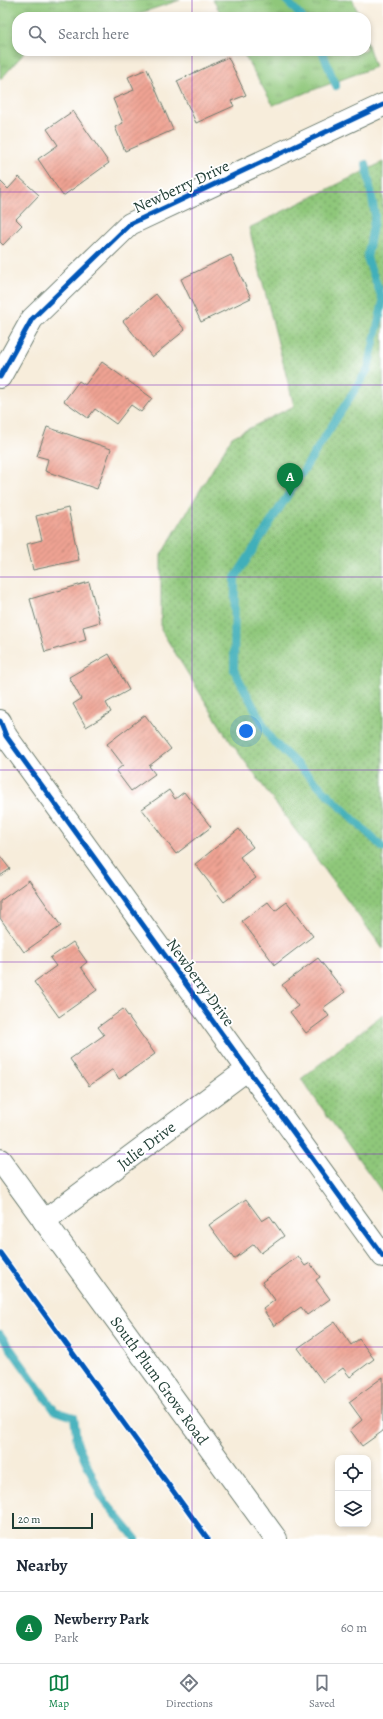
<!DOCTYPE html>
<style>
:root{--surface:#fff;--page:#f6f6f7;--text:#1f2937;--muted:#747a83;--line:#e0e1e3;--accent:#0b8043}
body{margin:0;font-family:Alegreya,serif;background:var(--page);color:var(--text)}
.controls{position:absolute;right:12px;bottom:12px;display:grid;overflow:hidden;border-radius:8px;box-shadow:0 2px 6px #0003}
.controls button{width:36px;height:36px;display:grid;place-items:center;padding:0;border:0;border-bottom:1px solid var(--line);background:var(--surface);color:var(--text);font:20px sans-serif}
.scale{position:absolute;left:12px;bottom:10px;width:81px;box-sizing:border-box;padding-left:4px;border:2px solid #1f3d34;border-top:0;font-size:11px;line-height:14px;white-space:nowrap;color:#1f3d34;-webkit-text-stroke:3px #fff;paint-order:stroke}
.you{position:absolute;left:246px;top:731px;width:14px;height:14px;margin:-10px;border:3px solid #fff;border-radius:50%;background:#1a73e8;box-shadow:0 0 0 6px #1a73e833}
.badge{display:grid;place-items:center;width:26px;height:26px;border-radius:50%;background:var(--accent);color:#fff;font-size:13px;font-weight:700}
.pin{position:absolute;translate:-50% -33px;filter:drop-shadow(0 1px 2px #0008)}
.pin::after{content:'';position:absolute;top:21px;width:14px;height:12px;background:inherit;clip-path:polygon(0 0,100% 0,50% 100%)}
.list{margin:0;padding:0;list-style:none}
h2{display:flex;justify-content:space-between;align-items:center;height:52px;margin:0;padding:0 16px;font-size:17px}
h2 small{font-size:13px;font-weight:400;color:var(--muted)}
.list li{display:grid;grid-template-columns:26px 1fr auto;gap:12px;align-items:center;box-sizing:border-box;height:72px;padding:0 16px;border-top:1px solid var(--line)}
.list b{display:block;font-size:15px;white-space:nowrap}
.list p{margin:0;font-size:13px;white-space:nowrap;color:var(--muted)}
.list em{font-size:13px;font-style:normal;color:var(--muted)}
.icon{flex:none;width:22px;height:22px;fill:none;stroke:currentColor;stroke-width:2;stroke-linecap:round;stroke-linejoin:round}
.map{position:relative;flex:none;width:383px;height:1539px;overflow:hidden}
.search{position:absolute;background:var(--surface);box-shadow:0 2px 6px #0003;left:12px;right:12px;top:12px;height:44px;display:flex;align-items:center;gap:10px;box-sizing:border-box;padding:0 14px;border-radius:16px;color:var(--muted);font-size:15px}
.sheet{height:124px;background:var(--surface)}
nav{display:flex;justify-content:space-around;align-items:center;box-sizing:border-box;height:56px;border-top:1px solid var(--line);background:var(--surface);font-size:11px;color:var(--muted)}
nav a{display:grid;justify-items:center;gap:2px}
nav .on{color:var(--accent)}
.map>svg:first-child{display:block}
</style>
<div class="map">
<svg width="383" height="1539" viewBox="0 0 383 1539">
<defs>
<pattern id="grass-tufts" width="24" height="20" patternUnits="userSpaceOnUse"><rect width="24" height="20" fill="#8fc77a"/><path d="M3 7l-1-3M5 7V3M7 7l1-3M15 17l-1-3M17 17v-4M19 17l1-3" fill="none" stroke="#74a365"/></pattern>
<pattern id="park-dots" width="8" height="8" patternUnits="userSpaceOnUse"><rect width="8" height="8" fill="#8fc77a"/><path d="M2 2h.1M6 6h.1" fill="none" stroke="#74a365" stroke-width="1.8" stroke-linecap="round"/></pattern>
<pattern id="building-hatch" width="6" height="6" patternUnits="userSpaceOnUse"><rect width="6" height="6" fill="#efa393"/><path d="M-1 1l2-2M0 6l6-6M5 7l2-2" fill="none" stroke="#c18679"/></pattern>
</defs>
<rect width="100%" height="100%" fill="#fff"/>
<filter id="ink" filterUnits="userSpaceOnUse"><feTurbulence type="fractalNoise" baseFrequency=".025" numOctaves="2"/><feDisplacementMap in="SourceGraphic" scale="8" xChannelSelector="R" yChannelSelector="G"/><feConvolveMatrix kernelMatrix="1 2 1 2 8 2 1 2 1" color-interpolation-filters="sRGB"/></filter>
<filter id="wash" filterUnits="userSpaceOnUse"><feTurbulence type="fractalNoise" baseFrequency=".012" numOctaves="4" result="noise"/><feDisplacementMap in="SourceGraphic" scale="16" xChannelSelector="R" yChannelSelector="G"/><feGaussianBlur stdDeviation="0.9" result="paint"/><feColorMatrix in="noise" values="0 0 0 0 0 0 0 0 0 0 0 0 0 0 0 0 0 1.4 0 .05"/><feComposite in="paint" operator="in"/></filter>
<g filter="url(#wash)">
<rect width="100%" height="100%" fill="#f7eddb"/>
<path fill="url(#grass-tufts)" stroke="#578257" d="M 0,0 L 180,0 L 128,17 L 17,17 L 17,51 L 26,51 L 0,80 Z
M 213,0 L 353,0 L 359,17 L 223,17 Z
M 366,39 L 375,67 L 273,105 L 242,51 L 366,51 Z"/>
<path fill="url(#park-dots)" stroke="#578257" d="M 383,162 L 383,949 L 227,737 L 161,630 L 161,555 L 232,437 L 294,406 L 249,228 Z
M 383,1014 L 383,1193 L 301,1079 Z"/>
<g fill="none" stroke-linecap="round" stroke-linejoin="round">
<path stroke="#3fafba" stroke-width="8" d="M 286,0 L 302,17
M 322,51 L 336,86
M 366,164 L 375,215 L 367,258 L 383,301 L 368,369 L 235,578 L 234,670 L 271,739 L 383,848
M 0,1334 L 55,1411 L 74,1417 L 77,1442 L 102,1498 L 136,1539"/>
</g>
<g id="blocks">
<path fill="url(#building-hatch)" d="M 228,57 L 246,95 L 231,101 L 234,106 L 196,123 L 177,81 Z
M 147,69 L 173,130 L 125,151 L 115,127 L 123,123 L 113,99 L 134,90 L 128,77 Z
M 73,111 L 109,163 L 63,196 L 38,159 L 58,145 L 47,129 Z
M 19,177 L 39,195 L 16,219 L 22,225 L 3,245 L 0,242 L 0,181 L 8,189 Z
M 231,255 L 251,298 L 201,322 L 181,279 Z
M 156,294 L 185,330 L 152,357 L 123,321 Z
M 102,362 L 152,398 L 141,412 L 131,405 L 116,424 L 95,409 L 88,418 L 64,401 L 79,381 L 85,385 Z
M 47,427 L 111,449 L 97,489 L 45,471 L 48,459 L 37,456 Z
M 68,508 L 79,560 L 33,570 L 27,544 L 42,540 L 36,516 Z
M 89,582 L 100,622 L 83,627 L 86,640 L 45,652 L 30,599 Z
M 109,654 L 129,690 L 106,703 L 111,712 L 86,727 L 73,704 L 81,699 L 69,677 Z
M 145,715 L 171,749 L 149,766 L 155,774 L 131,791 L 116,771 L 123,765 L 107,744 Z
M 169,790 L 175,799 L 184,792 L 211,827 L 176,854 L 142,809 Z
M 239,829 L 253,847 L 240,857 L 256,878 L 224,902 L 195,864 Z
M 0,856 L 10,869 L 0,876 Z
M 29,880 L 61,926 L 24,952 L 0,918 L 0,901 Z
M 268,902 L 275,911 L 287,902 L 313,936 L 275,965 L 242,921 Z
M 73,942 L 87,962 L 81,967 L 97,990 L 59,1017 L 34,982 L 56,966 L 50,958 Z
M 318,958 L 345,992 L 323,1008 L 329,1016 L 306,1033 L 290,1012 L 298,1006 L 282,985 Z
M 123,1009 L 155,1054 L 119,1079 L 113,1069 L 89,1086 L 70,1059 L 104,1035 L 98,1027 Z
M 246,1199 L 262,1221 L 270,1216 L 284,1236 L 261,1253 L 254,1244 L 234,1259 L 209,1225 Z
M 298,1256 L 305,1266 L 310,1263 L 320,1277 L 316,1280 L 330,1299 L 307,1315 L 301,1307 L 274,1326 L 263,1309 L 275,1300 L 262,1282 Z
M 335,1322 L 351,1345 L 359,1339 L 374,1359 L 350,1377 L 343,1368 L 323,1382 L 298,1348 Z
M 383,1377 L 383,1431 L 362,1446 L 350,1430 L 362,1420 L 349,1402 Z"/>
</g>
</g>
<g filter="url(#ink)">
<use href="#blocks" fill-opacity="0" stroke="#6b7b6e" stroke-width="1"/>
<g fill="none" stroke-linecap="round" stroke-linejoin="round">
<g stroke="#6b7b6e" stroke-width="24">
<path id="minor" d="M 0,377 L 32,319 L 130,224 L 383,105
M 0,721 L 6,736 L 383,1256
M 44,1221 L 248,1069"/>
</g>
<g stroke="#6b7b6e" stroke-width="24">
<path id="tertiary" d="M 0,1160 L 276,1539"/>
</g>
<use href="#minor" stroke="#fff" stroke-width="22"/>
<use href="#tertiary" stroke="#fff" stroke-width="22"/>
<g stroke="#fff" stroke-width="8">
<path id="cycleway" d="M 0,377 L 32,319 L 130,224 L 383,105
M 0,721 L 6,736 L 383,1256
M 0,1253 L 208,1539"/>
</g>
<use href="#cycleway" stroke="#0057b8" stroke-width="5"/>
</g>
</g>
<path fill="none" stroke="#7b2cbf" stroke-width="1" stroke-opacity="0.55" d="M 192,0 L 192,17M 192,51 L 192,1539M 0,192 L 383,192M 0,385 L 383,385M 0,577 L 383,577M 0,770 L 383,770M 0,962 L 383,962M 0,1154 L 383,1154M 0,1347 L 383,1347"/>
<g text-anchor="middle" stroke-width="3.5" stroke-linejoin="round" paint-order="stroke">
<g font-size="16" fill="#1f3d34" stroke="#fff">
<text transform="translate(181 186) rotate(-25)" y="6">Newberry Drive</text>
<text transform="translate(201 982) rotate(54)" y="6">Newberry Drive</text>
<text transform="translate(146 1145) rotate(-37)" y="6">Julie Drive</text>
<text transform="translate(160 1380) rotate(54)" y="6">South Plum Grove Road</text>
</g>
</g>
</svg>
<div class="controls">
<button><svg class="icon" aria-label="locate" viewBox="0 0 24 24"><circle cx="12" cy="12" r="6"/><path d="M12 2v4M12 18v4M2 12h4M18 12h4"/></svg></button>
<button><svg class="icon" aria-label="layers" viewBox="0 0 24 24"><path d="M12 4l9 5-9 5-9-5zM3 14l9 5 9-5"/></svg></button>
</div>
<div class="scale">20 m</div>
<div class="you"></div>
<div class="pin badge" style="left:290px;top:496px">A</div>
<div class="search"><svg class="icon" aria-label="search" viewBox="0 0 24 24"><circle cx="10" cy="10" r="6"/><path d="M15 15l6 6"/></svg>Search here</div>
</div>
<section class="sheet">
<h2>Nearby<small></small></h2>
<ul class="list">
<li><span class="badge">A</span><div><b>Newberry Park</b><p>Park</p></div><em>60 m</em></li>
</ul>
</section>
<nav>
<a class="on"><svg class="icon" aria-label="map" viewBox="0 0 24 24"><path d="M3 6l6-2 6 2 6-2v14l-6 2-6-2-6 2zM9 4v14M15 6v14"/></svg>Map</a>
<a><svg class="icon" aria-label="directions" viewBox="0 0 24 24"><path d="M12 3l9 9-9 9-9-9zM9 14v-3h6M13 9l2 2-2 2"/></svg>Directions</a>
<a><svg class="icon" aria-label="saved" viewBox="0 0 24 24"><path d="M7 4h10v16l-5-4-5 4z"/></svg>Saved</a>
</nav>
